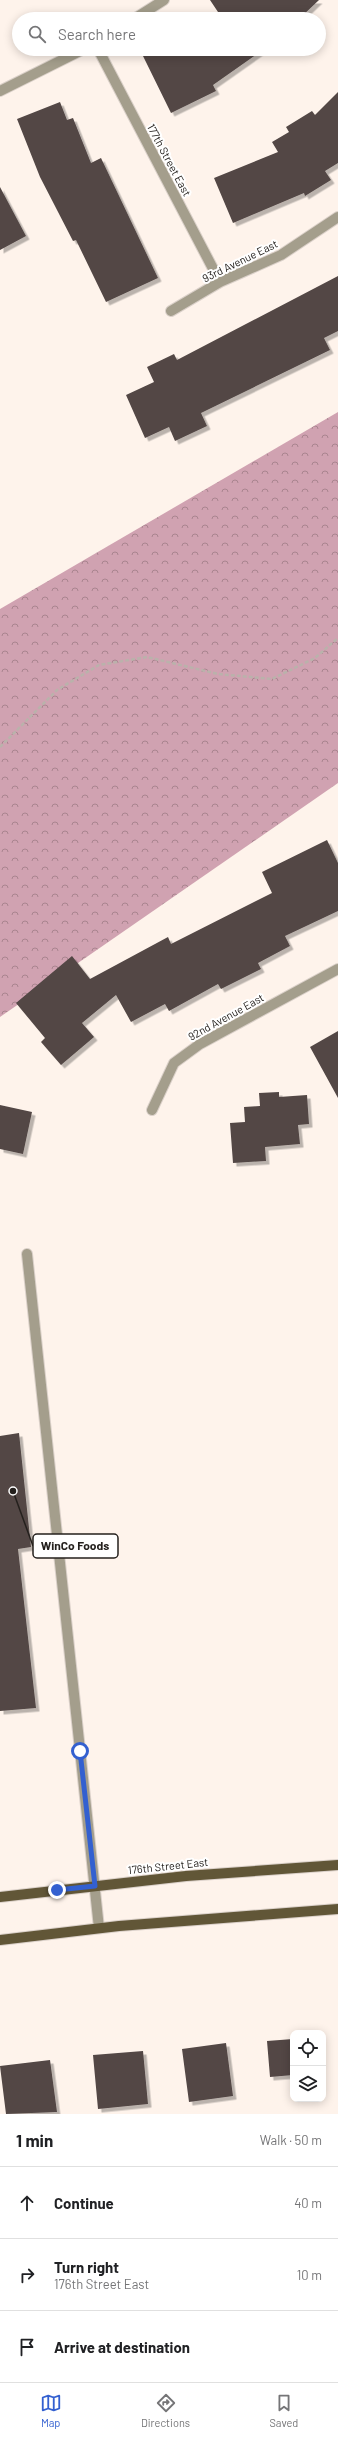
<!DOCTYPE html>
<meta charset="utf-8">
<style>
:root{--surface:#fff;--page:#f6f6f6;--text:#202124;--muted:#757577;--line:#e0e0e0;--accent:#3360d0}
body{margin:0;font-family:Barlow,sans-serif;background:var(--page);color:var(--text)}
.controls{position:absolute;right:12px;bottom:12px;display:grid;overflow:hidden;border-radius:8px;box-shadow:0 2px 10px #0003}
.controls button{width:36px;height:36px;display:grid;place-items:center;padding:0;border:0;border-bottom:1px solid var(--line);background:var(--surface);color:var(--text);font:20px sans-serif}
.stop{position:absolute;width:12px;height:12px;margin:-9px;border:3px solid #3360d0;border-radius:50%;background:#fff}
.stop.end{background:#3360d0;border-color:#fff;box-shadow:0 1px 4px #0008}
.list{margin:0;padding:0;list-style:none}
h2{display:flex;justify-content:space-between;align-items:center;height:52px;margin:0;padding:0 16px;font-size:17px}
h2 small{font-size:13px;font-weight:400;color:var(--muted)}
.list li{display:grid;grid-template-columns:26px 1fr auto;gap:12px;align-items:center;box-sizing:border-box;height:72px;padding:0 16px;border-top:1px solid var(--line)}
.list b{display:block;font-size:15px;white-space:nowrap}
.list p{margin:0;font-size:13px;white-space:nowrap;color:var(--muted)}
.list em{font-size:13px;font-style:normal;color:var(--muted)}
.icon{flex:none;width:22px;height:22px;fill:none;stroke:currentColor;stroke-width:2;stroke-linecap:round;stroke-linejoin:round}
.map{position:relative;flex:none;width:338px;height:2114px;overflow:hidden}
.search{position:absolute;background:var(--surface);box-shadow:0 2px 10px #0003;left:12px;right:12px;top:12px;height:44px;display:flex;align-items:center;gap:10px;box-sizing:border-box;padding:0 14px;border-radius:22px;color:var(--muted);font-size:15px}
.sheet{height:268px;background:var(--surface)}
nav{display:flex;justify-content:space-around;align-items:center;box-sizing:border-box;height:56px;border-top:1px solid var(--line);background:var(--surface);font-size:11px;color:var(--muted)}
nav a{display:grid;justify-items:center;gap:2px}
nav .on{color:var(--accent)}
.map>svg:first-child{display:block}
</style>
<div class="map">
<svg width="338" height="2114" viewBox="0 0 338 2114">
<defs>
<pattern id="forest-crowns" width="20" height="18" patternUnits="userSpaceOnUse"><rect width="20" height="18" fill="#d0a2b1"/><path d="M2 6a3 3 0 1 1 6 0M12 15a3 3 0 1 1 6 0" fill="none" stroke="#a9848f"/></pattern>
<filter id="shadow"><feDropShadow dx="3.5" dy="3.5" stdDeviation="0" flood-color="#0004"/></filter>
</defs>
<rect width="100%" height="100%" fill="#fef3eb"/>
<path fill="url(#forest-crowns)" d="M 338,412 L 338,783 L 0,1017 L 0,609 Z"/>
<path fill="#524745" filter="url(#shadow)" d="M 210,0 L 319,0 L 299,19 L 209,19 L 218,12 Z
M 158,49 L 264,49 L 213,85 L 216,91 L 171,113 L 143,56 Z
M 338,92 L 338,163 L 325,171 L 331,180 L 305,196 L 304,193 L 233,223 L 214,178 L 278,152 L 272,142 L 289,132 L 286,127 L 312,111 L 315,115 Z
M 60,102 L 67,120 L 73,118 L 91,163 L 101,158 L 158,278 L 106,302 L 76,240 L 73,241 L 40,177 L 17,119 Z
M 0,187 L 26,236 L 0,250 Z
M 338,276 L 338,331 L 324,338 L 330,350 L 201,413 L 207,426 L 175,441 L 169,427 L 145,438 L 126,395 L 154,382 L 147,367 L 174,354 L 177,360 Z
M 327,840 L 338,863 L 338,911 L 285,936 L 290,946 L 258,963 L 261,969 L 221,989 L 218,984 L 169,1011 L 165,1004 L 131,1022 L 116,995 L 82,1023 L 94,1037 L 61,1065 L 41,1042 L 45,1038 L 16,1003 L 72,956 L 90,979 L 168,937 L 171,944 L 272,893 L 262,872 Z
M 338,1031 L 338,1098 L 310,1047 Z
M 279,1092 L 279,1097 L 307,1095 L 309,1124 L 298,1125 L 300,1144 L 265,1147 L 266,1161 L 233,1163 L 230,1123 L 245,1122 L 244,1107 L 260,1106 L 259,1093 Z
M 0,1105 L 32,1112 L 23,1154 L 0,1149 Z
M 19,1433 L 31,1547 L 18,1549 L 36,1708 L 0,1711 L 0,1436 Z
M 293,2039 L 293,2075 L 270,2077 L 267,2041 Z
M 226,2043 L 233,2096 L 189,2102 L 182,2049 Z
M 143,2051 L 148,2104 L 98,2109 L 93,2055 Z
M 50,2060 L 57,2112 L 6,2114 L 0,2066 Z"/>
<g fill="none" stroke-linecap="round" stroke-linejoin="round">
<g stroke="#dbd1ca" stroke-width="12">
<path id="service" d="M 27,1254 L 99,1928"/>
</g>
<g stroke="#dbd1ca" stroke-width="12">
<path id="minor" d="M 134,19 L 164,0
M 98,49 L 220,282
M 0,91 L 84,49
M 171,311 L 220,282 L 281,255 L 338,217
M 152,1110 L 174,1063 L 200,1044 L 338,969"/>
</g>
<g stroke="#dbd1ca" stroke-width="12">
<path id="primary" d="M 0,1897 L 186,1876 L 338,1865
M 0,1940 L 119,1926 L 338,1909"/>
</g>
<path stroke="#bab2ab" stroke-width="2.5" stroke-dasharray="4 2" stroke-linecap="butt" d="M 0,747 L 57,690 L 99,665 L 147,657 L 218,674 L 272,679 L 315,658 L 338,638"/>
<use href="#service" stroke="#a49e8c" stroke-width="10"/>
<use href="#minor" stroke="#a49e8c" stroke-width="10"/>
<use href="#primary" stroke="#615637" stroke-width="10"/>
</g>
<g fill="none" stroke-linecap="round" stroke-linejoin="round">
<path stroke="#3360d0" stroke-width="5" d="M 57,1890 L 95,1886 L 80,1751"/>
</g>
<g text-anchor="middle" stroke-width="4" stroke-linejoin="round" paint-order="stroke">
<g font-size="11" fill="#24201d" stroke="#fff">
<text transform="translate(169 160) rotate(62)" y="4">177th Street East</text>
<text transform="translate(240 261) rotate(-26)" y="4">93rd Avenue East</text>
<text transform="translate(226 1017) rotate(-29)" y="4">92nd Avenue East</text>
<text transform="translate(168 1866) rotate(-6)" y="4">176th Street East</text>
</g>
</g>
<path fill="none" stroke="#24201d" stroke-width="1.5" d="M13 1491L33 1546"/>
<circle fill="#24201d" stroke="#fff" stroke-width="1.5" cx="13" cy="1491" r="4"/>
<rect fill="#fff" stroke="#24201d" stroke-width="1.5" x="33" y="1534" width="85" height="24" rx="4"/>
<g font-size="12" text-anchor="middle" font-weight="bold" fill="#24201d">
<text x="75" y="1550">WinCo Foods</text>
</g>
</svg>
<div class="controls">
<button><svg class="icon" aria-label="locate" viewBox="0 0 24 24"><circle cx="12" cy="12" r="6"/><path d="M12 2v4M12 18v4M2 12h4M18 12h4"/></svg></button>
<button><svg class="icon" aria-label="layers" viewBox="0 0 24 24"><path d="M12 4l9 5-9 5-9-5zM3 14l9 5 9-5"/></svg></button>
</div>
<div class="stop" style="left:80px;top:1751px"></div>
<div class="stop end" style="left:57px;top:1890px"></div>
<div class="search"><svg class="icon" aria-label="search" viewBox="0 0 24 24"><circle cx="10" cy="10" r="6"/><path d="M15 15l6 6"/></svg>Search here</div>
</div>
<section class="sheet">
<h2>1 min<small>Walk · 50 m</small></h2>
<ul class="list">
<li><svg class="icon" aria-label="ahead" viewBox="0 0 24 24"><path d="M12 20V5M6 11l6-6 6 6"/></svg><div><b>Continue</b></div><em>40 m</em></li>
<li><svg class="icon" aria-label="right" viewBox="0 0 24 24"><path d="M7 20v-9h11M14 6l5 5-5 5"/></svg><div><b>Turn right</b><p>176th Street East</p></div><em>10 m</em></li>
<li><svg class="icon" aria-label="arrive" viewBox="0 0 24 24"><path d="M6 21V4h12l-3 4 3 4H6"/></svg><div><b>Arrive at destination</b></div></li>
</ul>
</section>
<nav>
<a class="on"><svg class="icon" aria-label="map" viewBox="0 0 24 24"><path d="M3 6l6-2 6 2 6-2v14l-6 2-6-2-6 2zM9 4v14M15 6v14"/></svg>Map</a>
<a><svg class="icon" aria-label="directions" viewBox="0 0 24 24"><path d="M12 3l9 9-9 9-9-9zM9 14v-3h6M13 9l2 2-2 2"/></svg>Directions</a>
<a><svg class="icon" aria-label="saved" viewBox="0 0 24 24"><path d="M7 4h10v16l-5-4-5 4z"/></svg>Saved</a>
</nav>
